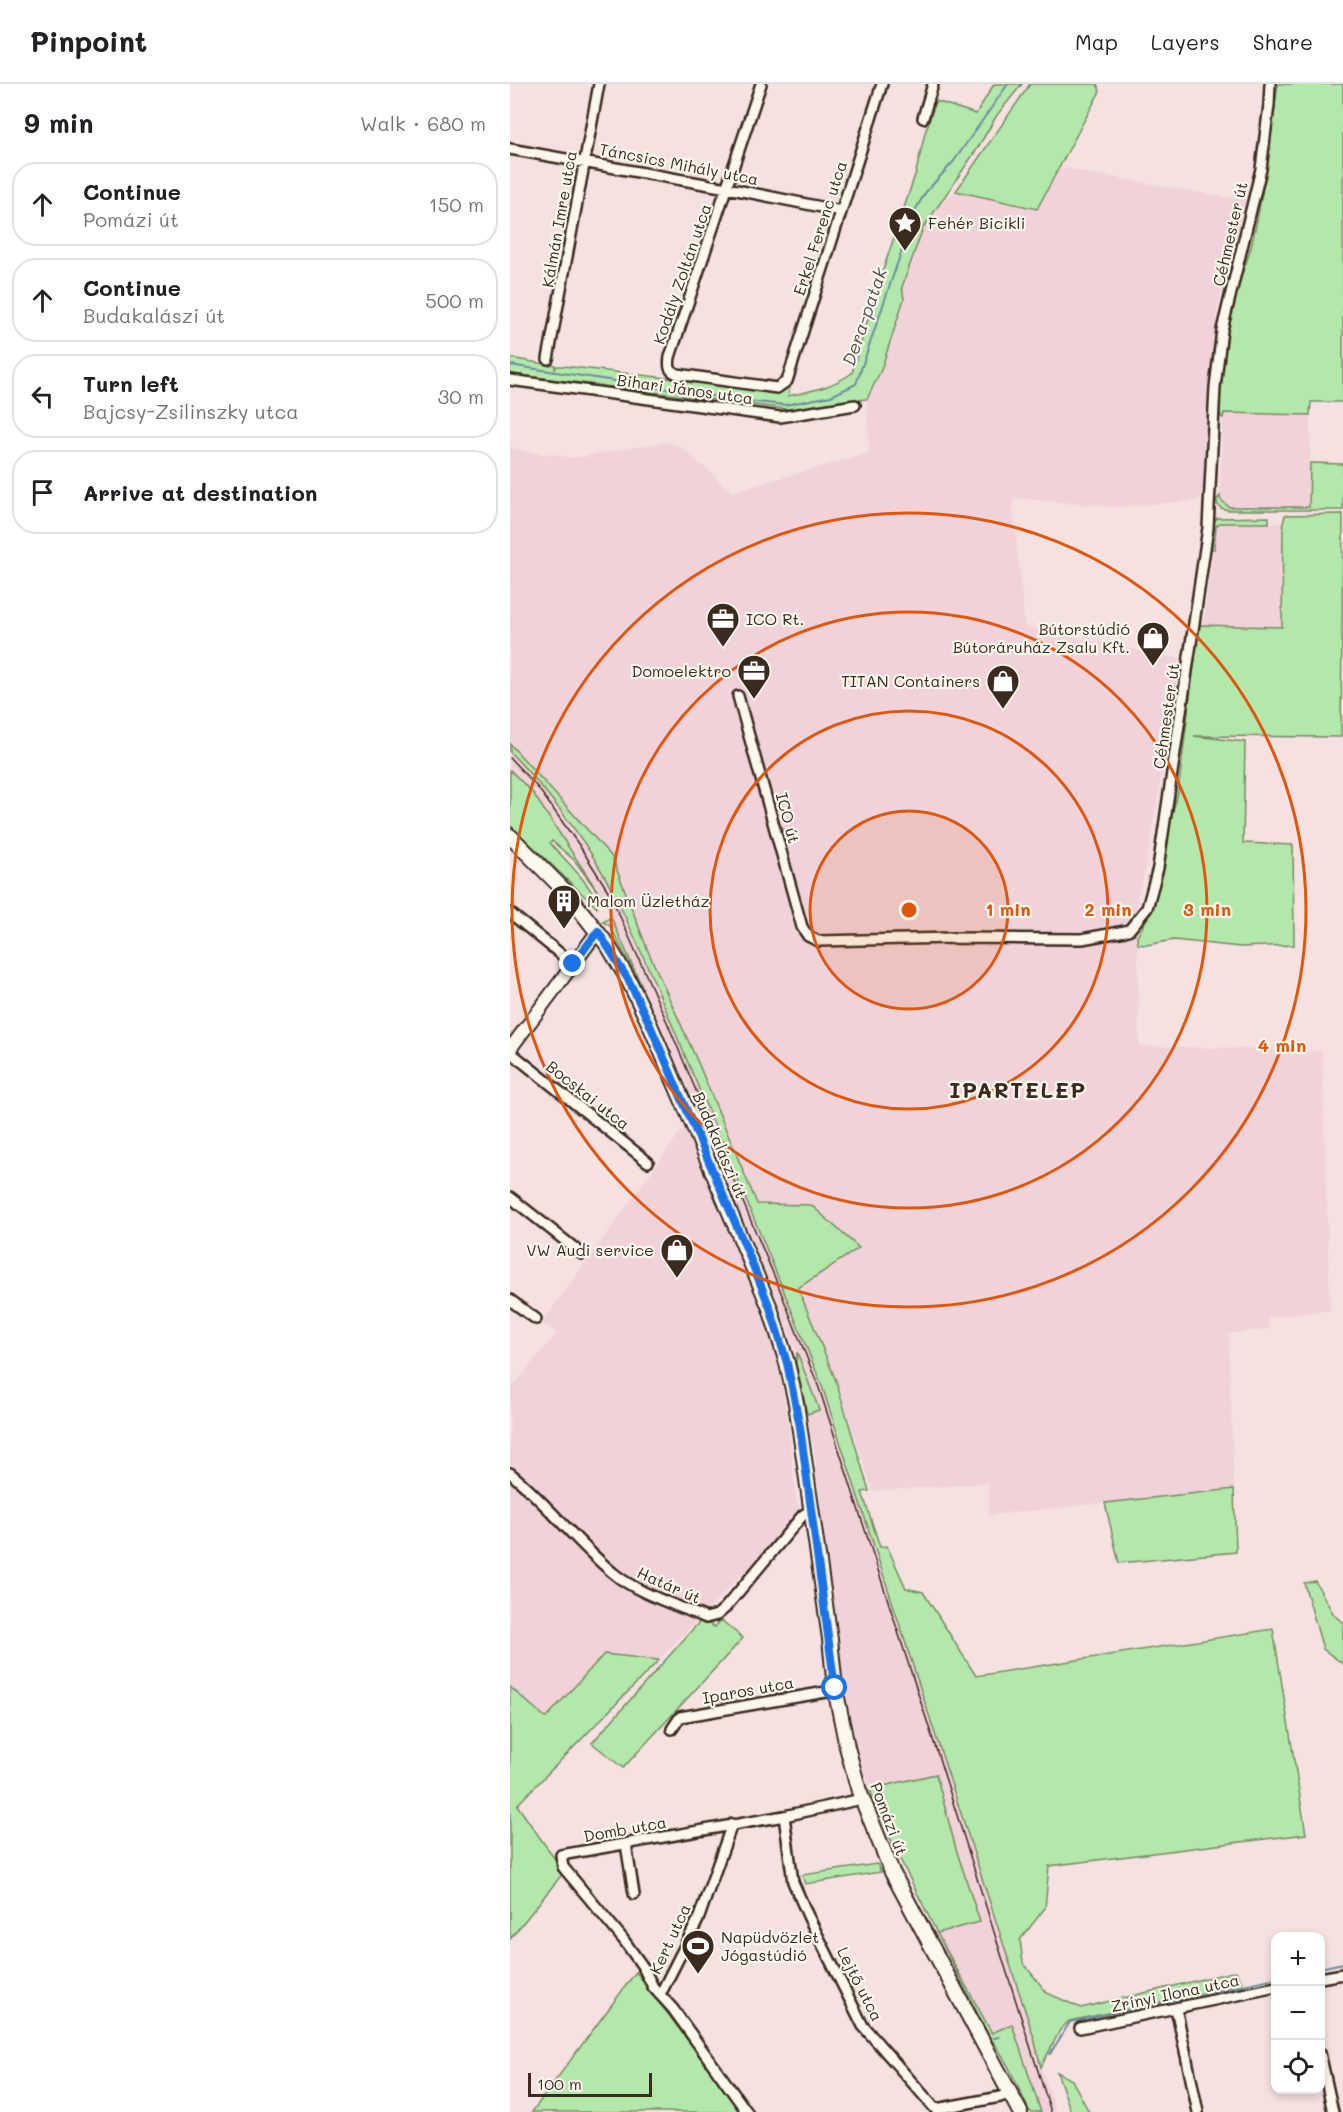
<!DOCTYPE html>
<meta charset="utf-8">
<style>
:root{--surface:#fff;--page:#f2f2f2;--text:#202124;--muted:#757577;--line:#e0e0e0}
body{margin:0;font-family:Mali,sans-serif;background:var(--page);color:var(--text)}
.controls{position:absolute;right:18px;bottom:18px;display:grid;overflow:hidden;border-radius:12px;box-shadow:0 3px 9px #0003}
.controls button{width:54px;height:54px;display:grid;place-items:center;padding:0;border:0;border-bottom:2px solid var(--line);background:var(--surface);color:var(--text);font:30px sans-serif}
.scale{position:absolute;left:18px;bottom:15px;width:124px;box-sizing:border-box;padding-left:6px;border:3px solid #3b2a1e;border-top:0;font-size:16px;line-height:21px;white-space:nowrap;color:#3b2a1e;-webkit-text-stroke:4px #fbf7ec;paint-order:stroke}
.stop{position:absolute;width:18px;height:18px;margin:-14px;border:4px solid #1a73e8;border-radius:50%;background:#fff}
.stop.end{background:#1a73e8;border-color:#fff;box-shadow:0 2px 6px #0008}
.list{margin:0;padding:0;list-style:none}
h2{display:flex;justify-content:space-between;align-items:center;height:78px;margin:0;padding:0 24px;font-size:26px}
h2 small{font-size:20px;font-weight:400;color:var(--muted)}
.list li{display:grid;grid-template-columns:39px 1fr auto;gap:18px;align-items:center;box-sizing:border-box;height:84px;margin:0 12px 12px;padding:0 12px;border:2px solid var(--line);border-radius:24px}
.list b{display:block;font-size:22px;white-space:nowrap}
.list p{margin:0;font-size:20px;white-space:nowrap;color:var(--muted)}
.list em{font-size:20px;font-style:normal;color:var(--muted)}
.icon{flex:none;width:33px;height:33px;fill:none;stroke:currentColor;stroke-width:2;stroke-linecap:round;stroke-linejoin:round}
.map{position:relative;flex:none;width:833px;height:2028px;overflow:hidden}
header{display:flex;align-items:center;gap:36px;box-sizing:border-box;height:84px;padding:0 30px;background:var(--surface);border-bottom:2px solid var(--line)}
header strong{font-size:28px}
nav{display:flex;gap:33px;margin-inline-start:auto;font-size:21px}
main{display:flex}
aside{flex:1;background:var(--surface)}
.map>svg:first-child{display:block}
</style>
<header>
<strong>Pinpoint</strong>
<nav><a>Map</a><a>Layers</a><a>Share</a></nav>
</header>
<main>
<aside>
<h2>9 min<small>Walk · 680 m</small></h2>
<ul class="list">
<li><svg class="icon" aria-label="ahead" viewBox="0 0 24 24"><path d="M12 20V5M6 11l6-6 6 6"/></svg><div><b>Continue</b><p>Pomázi út</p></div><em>150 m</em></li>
<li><svg class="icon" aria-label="ahead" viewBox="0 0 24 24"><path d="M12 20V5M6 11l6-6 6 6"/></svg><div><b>Continue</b><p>Budakalászi út</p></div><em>500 m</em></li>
<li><svg class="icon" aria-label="left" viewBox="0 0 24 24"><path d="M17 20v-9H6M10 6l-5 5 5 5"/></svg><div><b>Turn left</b><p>Bajcsy-Zsilinszky utca</p></div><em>30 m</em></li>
<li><svg class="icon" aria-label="arrive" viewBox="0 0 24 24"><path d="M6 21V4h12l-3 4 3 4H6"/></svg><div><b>Arrive at destination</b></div></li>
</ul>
</aside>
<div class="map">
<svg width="833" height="2028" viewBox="0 0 833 2028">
<rect width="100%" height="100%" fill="#f4e1e0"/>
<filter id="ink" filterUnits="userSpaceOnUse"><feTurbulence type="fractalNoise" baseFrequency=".0167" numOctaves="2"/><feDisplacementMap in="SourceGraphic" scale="12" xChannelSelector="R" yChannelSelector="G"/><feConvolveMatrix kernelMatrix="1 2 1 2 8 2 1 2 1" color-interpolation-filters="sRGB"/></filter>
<g filter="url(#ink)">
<path fill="#f0d2d8" d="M 551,84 L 737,117 L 707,223 L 693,407 L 689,416 L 608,423 L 504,414 L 503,424 L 515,543 L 671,575 L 635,786 L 627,814 L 629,962 L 812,967 L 820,1226 L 758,1234 L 758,1245 L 718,1250 L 724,1405 L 479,1431 L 478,1399 L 363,1407 L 326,1297 L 288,1204 L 349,1163 L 301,1121 L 247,1120 L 189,981 L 138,867 L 102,773 L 0,660 L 0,363 L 19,368 L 65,374 L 155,358 L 171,363 L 222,408 L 359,369 L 357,315 L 371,286 L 394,215 L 392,203 L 413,144 L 429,119 L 446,107 L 527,125 Z
M 713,329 L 800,331 L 800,423 L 719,423 L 710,415 Z
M 710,439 L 833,439 L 833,518 L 774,518 L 773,506 L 773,543 L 693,541 L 706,442 Z
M 0,668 L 31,701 L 73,758 L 104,808 L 131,869 L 271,1199 L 312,1302 L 524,1954 L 531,1983 L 546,2028 L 531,2028 L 502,1940 L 482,1950 L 427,1848 L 470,1838 L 446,1765 L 426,1690 L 360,1705 L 346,1659 L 328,1571 L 305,1372 L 297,1330 L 308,1325 L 262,1204 L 120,873 L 92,814 L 63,768 L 23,709 L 0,686 Z
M 174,1043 L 262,1245 L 277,1329 L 286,1415 L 291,1429 L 149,1576 L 94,1570 L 36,1635 L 0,1603 L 0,1306 L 47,1249 L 32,1239 Z"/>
<path fill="#b3e8ab" stroke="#778964" stroke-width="1.5" d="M 484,0 L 512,0 L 487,31 L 467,65 L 413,144 L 392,203 L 394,215 L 371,286 L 357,315 C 330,317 303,324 276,325 L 0,290 L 0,274 L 34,280 L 35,277 L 45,281 L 45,285 L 47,282 L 53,282 L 269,307 L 281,300 L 278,312 C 301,307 323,303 342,289 L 367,204 L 406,88 L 415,49 L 426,17 L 466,30 Z
M 520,0 L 587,0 L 590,7 L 527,125 L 446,107 Z
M 768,0 L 833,0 L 833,318 L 801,318 L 800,331 L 714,329 L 713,334 L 711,333 C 704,297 714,246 725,211 C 729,195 737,179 741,163 C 754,110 760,54 768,0 Z
M 800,379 L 833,380 L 833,426 L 718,426 L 711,424 L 707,420 L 707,415 L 710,412 L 710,415 L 719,423 L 799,423 Z
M 833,430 L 831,653 L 684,652 L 735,658 L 733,759 L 783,761 L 784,861 L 730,863 L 664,856 L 636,861 L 628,860 L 627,853 L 645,820 L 657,750 L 668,708 L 689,541 L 772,543 L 773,439 L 775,431 Z
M 759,433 L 759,439 L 710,439 L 706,442 L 704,465 L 701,465 L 703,439 L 707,434 Z
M 0,660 L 102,773 L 138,867 L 189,981 L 247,1120 L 301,1121 L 349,1164 L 288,1204 L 326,1297 L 359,1407 L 352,1408 L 370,1463 L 377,1462 L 396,1504 L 413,1508 L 466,1592 L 763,1545 L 796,1750 L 539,1782 L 535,1824 L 510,1856 L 513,1879 L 537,1909 L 571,1924 L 726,1887 L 734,1902 L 559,1937 L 550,1946 L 531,1983 L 524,1954 L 312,1302 C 271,1199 228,1095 184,993 C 158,932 134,869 104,810 C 78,758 40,710 0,668 Z
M 0,686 L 23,709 L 92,814 L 65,777 L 42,757 L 40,759 C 51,772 89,807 87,824 L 0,741 Z
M 101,833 L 133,905 L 100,842 L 93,838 Z
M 287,1268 L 309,1326 L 297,1330 L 286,1279 Z
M 724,1405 L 726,1468 L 609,1479 L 595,1419 Z
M 805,1497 L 824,1531 L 833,1539 L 833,1580 L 813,1565 L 794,1499 Z
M 191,1536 L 205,1543 L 211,1536 L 233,1554 L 113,1684 L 82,1659 Z
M 94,1570 L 149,1576 L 7,1721 L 54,1788 L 0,1855 L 0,1603 L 36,1634 Z
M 426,1690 L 446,1765 L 470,1838 L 427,1849 L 482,1949 L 502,1940 L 531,2028 L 520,2028 C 507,2002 497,1975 479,1952 L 385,1765 L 362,1712 L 360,1705 Z
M 367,1780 L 371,1788 L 295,1800 L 292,1791 Z
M 126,1888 L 232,2028 L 22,2028 Z
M 547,1988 L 562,1996 L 579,2028 L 561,2028 Z"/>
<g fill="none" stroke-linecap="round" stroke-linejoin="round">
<path stroke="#6d8d9c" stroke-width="2" d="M 0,281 L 229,316 L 275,321 L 321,312 L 346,300 L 406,125 L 415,109 L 444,77 L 498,0
M 810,1884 L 833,1879
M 484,1954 L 489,1953
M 463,1960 L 465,1960
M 540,1970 L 560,1938 L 766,1894"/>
<g stroke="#3b2a1e" stroke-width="14">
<path id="minor" d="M 251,0 L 160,273 C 159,281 158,286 167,290 L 267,304 L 277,297 L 372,0
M 413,34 L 423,0
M 0,65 L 217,104 L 331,127
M 38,275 L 89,0
M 0,296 L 270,333 L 345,321
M 228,612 L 292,843 L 298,852 L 308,857 L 443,854 L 572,855 L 615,847 L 620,845 L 637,824 L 648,784 L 698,444 L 705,303 L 712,246 L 751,85 L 759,21 L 760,0
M 0,829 L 63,880
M 0,968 L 138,1078
M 0,1113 L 72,1170
M 0,1216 L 26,1235
M 0,1389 C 37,1419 66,1458 102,1488 C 126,1509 167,1521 196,1534 L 207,1531 L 215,1524 L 293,1431 L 301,1426
M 162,1645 L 170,1633 L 316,1608 L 325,1604
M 274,1732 L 283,1798 L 298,1832 L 353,1942 L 428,2028
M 116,1760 L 124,1810
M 810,1894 L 833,1890
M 149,1910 L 153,1905 L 188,1836 L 222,1740
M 666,1924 L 688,2028
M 570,1944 L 766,1903
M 810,1969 L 823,2028
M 426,2025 L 490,2013 L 500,2009
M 237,2028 L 163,1925 L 143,1903 L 133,1883 L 113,1855 L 53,1783 L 51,1771 L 274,1732 L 352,1715"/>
</g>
<g stroke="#3b2a1e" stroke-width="16">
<path id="tertiary" d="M 0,965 L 88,847"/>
</g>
<g stroke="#3b2a1e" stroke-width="18">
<path id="secondary" d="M 0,752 L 56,808 L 99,863 L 119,897 L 140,941 L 184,1043 L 260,1224 L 277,1279 L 286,1319 L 320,1555 L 325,1604 L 337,1663 L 349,1707 L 382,1788 L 510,2028"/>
</g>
<use href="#minor" stroke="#fbf7ec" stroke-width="9"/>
<use href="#tertiary" stroke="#fbf7ec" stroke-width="12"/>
<use href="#secondary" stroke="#fbf7ec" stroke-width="14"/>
<path stroke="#3b2a1e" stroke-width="1.5" d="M 0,674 L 28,704 L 69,761 L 100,810 L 157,938 L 268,1201 L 309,1304 L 428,1671 L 541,2028"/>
</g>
</g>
<g fill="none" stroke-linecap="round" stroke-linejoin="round" filter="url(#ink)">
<path stroke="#1a73e8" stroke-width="8" d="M 63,880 L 88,847 L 119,897 L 140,941 L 236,1164 L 260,1224 L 277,1279 L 290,1343 L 325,1604"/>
</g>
<circle cx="399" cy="826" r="99" fill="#df570d" fill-opacity=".12"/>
<g fill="none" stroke="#df570d" stroke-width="3">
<circle cx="399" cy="826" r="99"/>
<circle cx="399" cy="826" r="199"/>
<circle cx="399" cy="826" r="298"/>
<circle cx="399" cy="826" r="397"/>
</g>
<defs>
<g id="sight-pin" transform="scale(1.725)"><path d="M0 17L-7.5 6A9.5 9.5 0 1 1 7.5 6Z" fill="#3b2a1e" stroke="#fbf7ec"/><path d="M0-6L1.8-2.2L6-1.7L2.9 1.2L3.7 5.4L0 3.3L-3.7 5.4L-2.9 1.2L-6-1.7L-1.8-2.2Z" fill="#fff"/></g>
<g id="office-pin" transform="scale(1.725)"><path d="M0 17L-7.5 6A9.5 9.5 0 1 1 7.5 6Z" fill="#3b2a1e" stroke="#fbf7ec"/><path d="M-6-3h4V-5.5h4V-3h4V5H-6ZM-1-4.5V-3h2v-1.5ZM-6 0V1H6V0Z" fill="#fff"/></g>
<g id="shop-pin" transform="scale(1.725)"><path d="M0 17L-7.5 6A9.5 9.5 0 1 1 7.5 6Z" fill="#3b2a1e" stroke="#fbf7ec"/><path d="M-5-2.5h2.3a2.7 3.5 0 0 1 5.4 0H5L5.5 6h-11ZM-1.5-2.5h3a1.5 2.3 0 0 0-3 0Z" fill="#fff"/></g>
<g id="building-pin" transform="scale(1.725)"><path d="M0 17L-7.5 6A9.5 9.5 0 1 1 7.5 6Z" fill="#3b2a1e" stroke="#fbf7ec"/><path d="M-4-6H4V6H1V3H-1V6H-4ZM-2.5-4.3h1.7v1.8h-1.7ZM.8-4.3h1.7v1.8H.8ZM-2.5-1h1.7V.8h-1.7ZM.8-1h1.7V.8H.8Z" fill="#fff"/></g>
<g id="stadium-pin" transform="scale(1.725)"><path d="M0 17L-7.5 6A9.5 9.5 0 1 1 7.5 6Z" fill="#3b2a1e" stroke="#fbf7ec"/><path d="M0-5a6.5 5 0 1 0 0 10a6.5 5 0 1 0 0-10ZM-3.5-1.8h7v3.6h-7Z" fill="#fff"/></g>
</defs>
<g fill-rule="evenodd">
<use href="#sight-pin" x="395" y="139"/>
<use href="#office-pin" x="213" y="535"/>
<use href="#shop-pin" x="643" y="554"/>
<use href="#office-pin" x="244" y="587"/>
<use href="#shop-pin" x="493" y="597"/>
<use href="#building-pin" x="54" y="817"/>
<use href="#shop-pin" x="167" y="1166"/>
<use href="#stadium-pin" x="188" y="1862"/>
</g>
<g text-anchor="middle" stroke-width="4.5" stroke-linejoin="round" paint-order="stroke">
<g font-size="16" fill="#3b2a1e" stroke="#fbf7ec">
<text transform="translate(169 80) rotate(11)" y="6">Táncsics Mihály utca</text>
<text transform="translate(49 135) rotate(-80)" y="6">Kálmán Imre utca</text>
<text transform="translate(310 144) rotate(-72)" y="6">Erkel Ferenc utca</text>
<text transform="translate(720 150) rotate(-77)" y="6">Céhmester út</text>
<text transform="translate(172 190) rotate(-71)" y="6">Kodály Zoltán utca</text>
<text transform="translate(175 305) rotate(8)" y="6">Bihari János utca</text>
<text transform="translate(656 632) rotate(-82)" y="6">Céhmester út</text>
<text transform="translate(278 734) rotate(75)" y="6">ICO út</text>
<text transform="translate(78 1011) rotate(38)" y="6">Bocskai utca</text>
<text transform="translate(210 1061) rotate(67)" y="6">Budakalászi út</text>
<text transform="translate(159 1501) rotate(24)" y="6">Határ út</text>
<text transform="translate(238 1606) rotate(-10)" y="6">Iparos utca</text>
<text transform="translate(379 1735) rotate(69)" y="6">Pomázi út</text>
<text transform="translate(115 1745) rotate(-10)" y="6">Domb utca</text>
<text transform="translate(160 1855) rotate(-65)" y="6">Kert utca</text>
<text transform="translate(350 1900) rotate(63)" y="6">Lejtő utca</text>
<text transform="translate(665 1909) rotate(-12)" y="6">Zrínyi Ilona utca</text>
</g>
<g font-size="16" fill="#3b2a1e" stroke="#fbf7ec" text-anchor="start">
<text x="418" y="145">Fehér Bicikli</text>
<text x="236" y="541">ICO Rt.</text>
<text x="620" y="551" text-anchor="end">Bútorstúdió<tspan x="620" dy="18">Bútoráruház Zsalu Kft.</tspan></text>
<text x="221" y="593" text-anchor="end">Domoelektro</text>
<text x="470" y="603" text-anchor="end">TITAN Containers</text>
<text x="77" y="823">Malom Üzletház</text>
<text x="144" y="1172" text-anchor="end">VW Audi service</text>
<text x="211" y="1859">Napüdvözlet<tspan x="211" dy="18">Jógastúdió</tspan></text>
</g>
<g font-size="18" font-style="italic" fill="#505352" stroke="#fbf7ec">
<text transform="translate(355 233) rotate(-71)" y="6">Dera-patak</text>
</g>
<g font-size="22" font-weight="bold" letter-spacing="1.5" fill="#3b2a1e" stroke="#fbf7ec">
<text x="508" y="1014">IPARTELEP</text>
</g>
</g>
<circle cx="399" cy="826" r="9" fill="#df570d" stroke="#fbf7ec" stroke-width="3"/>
<g font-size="18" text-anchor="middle" font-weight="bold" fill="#df570d" stroke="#fbf7ec" stroke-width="4.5" stroke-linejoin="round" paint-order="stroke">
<text x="498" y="832">1 min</text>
<text x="598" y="832">2 min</text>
<text x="697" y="832">3 min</text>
<text x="772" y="968">4 min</text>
</g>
</svg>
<div class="controls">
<button>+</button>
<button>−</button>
<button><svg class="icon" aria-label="locate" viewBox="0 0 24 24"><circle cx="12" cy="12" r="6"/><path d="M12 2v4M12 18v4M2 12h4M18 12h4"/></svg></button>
</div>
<div class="scale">100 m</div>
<div class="stop" style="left:325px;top:1604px"></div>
<div class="stop end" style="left:63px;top:880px"></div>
</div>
</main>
